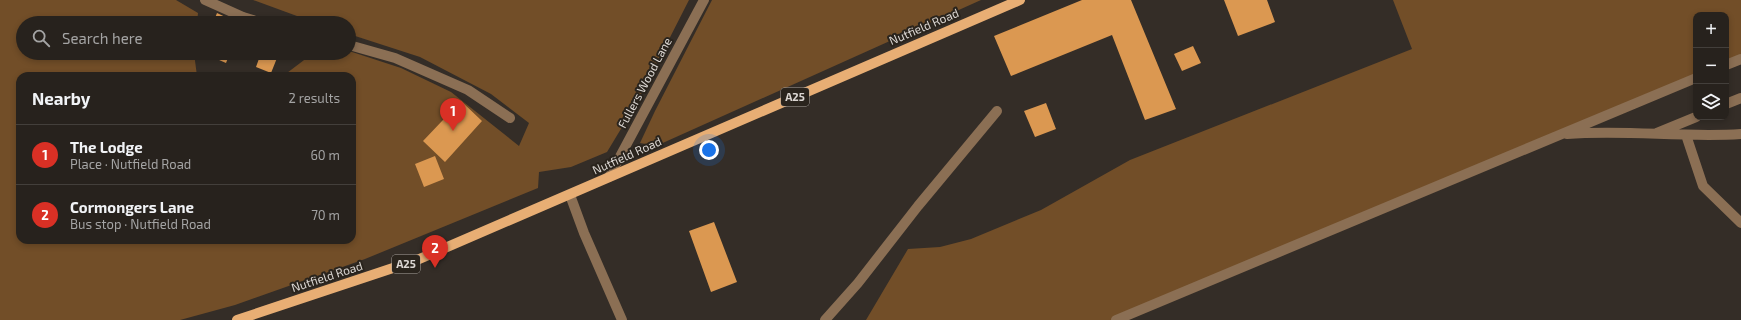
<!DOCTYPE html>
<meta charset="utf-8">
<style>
:root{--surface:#27221d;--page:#2f2a26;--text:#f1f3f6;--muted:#a4a4a4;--line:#433f3b;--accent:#d93025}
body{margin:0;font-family:"Exo 2",sans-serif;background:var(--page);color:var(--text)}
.controls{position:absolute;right:12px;top:12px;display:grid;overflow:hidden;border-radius:8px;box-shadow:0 2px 6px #0003}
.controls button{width:36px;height:36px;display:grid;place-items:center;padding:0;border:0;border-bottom:1px solid var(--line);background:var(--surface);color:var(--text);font:20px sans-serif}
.you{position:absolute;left:709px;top:150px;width:14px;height:14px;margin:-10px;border:3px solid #fff;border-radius:50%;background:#1a73e8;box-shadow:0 0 0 6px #1a73e833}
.badge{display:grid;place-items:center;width:26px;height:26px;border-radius:50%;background:var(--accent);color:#fff;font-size:13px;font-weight:700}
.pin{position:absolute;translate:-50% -33px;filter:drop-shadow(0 1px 2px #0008)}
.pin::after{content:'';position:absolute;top:21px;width:14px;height:12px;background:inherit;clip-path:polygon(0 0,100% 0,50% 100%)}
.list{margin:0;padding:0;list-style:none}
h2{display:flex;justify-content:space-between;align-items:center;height:52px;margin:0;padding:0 16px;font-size:17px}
h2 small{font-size:13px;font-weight:400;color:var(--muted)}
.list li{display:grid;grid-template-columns:26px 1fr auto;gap:12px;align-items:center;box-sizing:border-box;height:60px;padding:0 16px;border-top:1px solid var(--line)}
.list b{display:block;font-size:15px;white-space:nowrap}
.list p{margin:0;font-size:13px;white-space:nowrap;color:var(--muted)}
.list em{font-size:13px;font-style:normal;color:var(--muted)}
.icon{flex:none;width:22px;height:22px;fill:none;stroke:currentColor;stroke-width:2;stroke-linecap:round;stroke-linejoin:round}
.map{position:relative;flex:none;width:1741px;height:320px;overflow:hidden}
.search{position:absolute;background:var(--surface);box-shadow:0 2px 6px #0003;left:16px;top:16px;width:340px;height:44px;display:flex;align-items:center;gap:10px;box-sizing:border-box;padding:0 14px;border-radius:22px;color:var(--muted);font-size:15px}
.panel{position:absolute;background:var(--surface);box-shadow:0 2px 6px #0003;left:16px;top:72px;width:340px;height:172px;border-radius:12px}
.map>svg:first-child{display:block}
</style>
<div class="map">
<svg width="1741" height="320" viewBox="0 0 1741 320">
<rect width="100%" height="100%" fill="#342d27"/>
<path fill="#724e28" d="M 0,0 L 176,0 L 198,13 L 197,23 L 23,23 L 23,53 L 194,53 L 197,76 L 20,76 L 20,240 L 352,240 L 352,76 L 283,76 L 312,54 C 325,55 336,53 349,53 L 349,51 L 401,68 L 451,92 L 519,146 L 529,123 L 491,94 L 420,57 L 349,34 L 349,23 L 316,23 L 253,0 L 689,0 L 636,104 L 607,152 L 571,167 L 539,172 L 538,188 L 365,259 L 235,305 L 180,320 L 0,320 Z
M 712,0 L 981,0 L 656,146 L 640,143 L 655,111 Z
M 1393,0 L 1741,0 L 1741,57 L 1726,63 L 1726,15 L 1696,15 L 1696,76 L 1113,320 L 866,320 L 908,249 L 940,247 L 971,239 L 1041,210 L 1130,160 L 1412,49 Z"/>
<path fill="#db9851" d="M 1082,0 L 1131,0 L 1176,109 L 1145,120 L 1112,35 L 1011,76 L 994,36 Z
M 1224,0 L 1267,0 L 1275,22 L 1238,36 Z
M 217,13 L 238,23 L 213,23 Z
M 1193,46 L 1201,63 L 1182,71 L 1174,54 Z
M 203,53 L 230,53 L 226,63 Z
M 261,53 L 279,53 L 271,73 L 256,67 Z
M 461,101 L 482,121 L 445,162 L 423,141 Z
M 1046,103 L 1056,129 L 1035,137 L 1024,111 Z
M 435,156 L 444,179 L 424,187 L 415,164 Z
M 714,222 L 737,282 L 711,292 L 689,231 Z"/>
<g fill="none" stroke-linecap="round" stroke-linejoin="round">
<path stroke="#8b6f54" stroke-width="10" d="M 205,0 L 243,17 L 262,23
M 349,45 L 395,58 L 468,90 L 510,118
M 1726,65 L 1741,59
M 1726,104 L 1741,98
M 1657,133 L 1696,117
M 1567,134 C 1625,129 1683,138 1741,134
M 1686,135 L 1703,186 L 1741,223
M 609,177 L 704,0
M 570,195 L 584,233 L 622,320
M 825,320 L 858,283 L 918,206 L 997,111
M 1116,320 L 1696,78"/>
<path stroke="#e8ae74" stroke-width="10" d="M 237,320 L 417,260 L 1020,0"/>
</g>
<g text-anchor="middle" stroke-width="4" stroke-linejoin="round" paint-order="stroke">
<g fill="#2a241d" stroke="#a6a19c" stroke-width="1">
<rect x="781" y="88" width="28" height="18" rx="3"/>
<rect x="392" y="255" width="28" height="18" rx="3"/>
</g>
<g font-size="11" font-weight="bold" fill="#dbd6d2">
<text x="795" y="101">A25</text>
<text x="406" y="268">A25</text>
</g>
<g font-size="12" fill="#dbd6d2" stroke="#2a241d">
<text transform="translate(924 27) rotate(-23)" y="4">Nutfield Road</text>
<text transform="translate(645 83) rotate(-62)" y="4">Fullers Wood Lane</text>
<text transform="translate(627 156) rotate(-24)" y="4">Nutfield Road</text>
<text transform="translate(327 277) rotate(-18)" y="4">Nutfield Road</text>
</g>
</g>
</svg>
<div class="controls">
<button>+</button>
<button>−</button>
<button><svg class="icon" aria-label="layers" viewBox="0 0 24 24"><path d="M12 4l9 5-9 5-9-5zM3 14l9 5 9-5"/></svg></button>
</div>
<div class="you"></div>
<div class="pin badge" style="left:453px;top:131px">1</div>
<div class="pin badge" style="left:435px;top:268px">2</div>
<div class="search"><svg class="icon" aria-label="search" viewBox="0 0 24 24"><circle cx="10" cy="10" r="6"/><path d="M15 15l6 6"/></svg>Search here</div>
<section class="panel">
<h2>Nearby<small>2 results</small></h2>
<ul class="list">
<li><span class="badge">1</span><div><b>The Lodge</b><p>Place · Nutfield Road</p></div><em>60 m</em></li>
<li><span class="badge">2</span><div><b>Cormongers Lane</b><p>Bus stop · Nutfield Road</p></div><em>70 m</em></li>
</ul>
</section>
</div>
